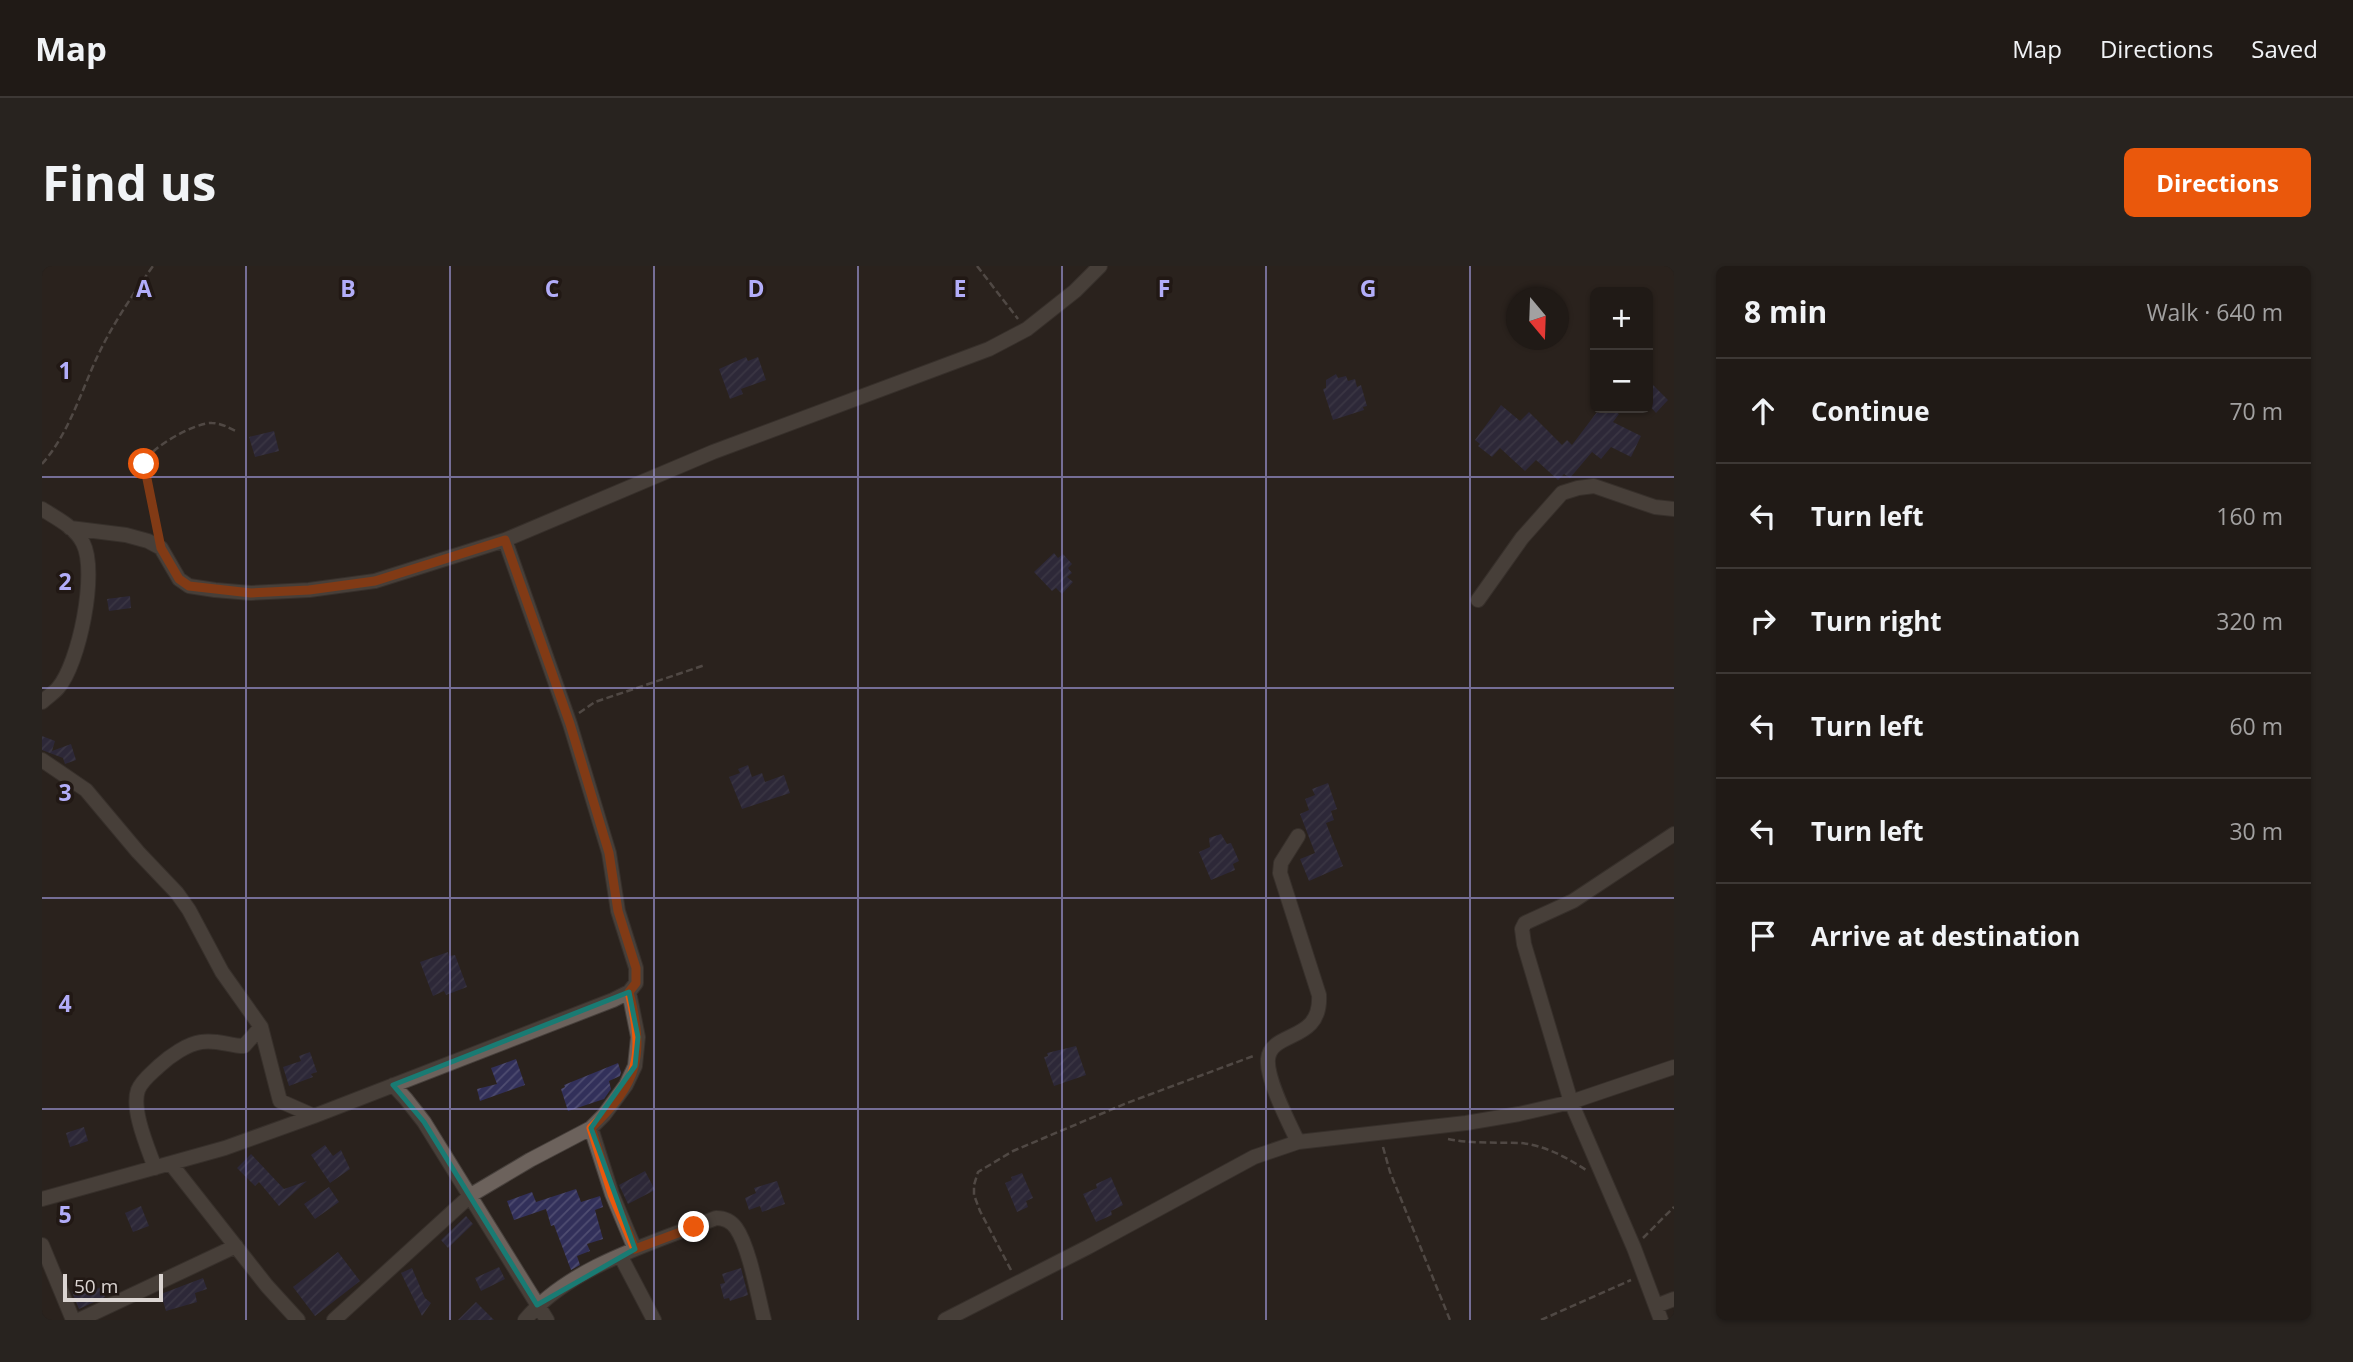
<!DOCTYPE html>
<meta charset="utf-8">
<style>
:root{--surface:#201a16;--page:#28231f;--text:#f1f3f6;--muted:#a2a1a1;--line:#3d3835;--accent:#ea580c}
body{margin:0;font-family:"Open Sans",sans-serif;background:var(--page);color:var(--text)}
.controls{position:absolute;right:21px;top:21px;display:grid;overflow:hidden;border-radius:10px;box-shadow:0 2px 5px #0004}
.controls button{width:63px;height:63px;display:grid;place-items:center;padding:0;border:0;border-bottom:2px solid var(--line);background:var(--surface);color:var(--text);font:35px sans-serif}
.compass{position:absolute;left:1464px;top:21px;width:63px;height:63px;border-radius:50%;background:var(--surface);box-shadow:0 2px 5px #0004;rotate:161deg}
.scale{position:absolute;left:21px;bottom:18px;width:100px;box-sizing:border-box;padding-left:7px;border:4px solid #dbd5d2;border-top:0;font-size:19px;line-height:24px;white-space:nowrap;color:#dbd5d2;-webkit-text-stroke:5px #211814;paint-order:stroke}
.stop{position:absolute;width:21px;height:21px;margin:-16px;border:5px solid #ea580c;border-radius:50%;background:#fff}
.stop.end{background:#ea580c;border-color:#fff;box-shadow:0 2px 7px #0008}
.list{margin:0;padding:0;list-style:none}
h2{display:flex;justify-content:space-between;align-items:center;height:91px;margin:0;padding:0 28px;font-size:30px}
h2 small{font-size:23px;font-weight:400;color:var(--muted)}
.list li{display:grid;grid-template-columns:46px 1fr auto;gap:21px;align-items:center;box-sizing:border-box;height:105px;padding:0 28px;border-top:2px solid var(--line)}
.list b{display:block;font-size:26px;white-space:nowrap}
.list em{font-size:23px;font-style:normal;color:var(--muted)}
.icon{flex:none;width:38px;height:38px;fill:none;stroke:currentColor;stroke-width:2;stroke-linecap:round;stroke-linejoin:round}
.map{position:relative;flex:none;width:1632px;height:1054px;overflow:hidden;border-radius:10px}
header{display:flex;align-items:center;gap:42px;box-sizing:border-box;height:98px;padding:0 35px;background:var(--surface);border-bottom:2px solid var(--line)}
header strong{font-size:33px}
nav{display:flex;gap:38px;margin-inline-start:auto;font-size:24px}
.intro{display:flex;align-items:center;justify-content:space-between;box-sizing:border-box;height:168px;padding:0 42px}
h1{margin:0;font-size:49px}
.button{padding:18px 32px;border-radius:10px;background:var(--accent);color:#fff;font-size:24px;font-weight:700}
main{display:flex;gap:42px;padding:0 42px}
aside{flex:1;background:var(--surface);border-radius:10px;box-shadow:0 2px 5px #0004}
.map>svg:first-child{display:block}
</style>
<header>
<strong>Map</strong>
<nav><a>Map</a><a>Directions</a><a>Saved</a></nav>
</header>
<div class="intro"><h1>Find us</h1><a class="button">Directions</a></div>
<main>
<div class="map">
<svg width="1632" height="1054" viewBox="0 0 1632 1054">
<defs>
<pattern id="building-hatch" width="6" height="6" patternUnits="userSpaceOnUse" patternTransform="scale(1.75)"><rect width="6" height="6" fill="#32305a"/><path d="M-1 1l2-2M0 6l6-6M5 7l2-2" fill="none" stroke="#4f4d71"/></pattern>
</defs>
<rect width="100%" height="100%" fill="#2a221d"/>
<path fill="url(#building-hatch)" d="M 704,91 L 706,95 L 716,91 L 724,114 L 699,123 L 701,128 L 688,133 L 677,103 Z
M 1294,108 L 1296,112 L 1304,110 L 1306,115 L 1313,113 L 1315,121 L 1319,119 L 1325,140 L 1321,141 L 1322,144 L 1291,154 L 1281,123 L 1284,122 L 1284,114 Z
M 1606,114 L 1626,134 L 1614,147 L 1606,138 Z
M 1459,139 L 1478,155 L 1487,146 L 1520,179 L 1525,174 L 1530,179 L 1558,142 L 1569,142 L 1577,148 L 1571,156 L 1599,170 L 1589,191 L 1569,181 L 1559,193 L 1550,186 L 1528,212 L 1522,208 L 1516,214 L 1494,194 L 1483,205 L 1458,182 L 1450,191 L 1436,180 L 1438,178 L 1433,174 Z
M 232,165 L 237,185 L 213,191 L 207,171 Z
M 1012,287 L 1016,292 L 1021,288 L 1030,298 L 1026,302 L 1030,307 L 1025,311 L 1031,316 L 1020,328 L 1014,322 L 1010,325 L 992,306 Z
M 88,330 L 89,342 L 67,345 L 65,333 Z
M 0,470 L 13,475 L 10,485 L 29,478 L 34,494 L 23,498 L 21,492 L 0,484 Z
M 706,499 L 710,511 L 720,507 L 723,516 L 742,509 L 748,527 L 700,543 L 687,511 L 698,507 L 696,503 Z
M 1286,517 L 1295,543 L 1289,545 L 1292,554 L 1284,557 L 1301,600 L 1267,615 L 1258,593 L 1273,587 L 1258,548 L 1267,544 L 1263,533 L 1273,529 L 1270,523 Z
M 1179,568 L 1185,578 L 1189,577 L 1197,595 L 1191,598 L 1193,604 L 1169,614 L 1157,586 L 1168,581 L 1167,572 Z
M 406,686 L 407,690 L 413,689 L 425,721 L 404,729 L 402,725 L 391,730 L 378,696 Z
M 1034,780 L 1044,809 L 1012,820 L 1002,791 L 1006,790 L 1005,787 Z
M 268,786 L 275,806 L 269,808 L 271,811 L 247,820 L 241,801 L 259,795 L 257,790 Z
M 474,793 L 483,819 L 438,835 L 435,823 L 455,818 L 449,802 Z
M 576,797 L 579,806 L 578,810 L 567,815 L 569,823 L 562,833 L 526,845 L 519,823 L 523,821 L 522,819 Z
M 42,861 L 46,875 L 28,881 L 24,867 Z
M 283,879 L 291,890 L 299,884 L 308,903 L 288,917 L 269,889 Z
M 209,888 L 242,923 L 265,915 L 237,940 L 217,916 L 213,920 L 195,902 Z
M 603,905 L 613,924 L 586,938 L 577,919 Z
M 980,907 L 991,932 L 984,935 L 986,941 L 975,946 L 963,917 L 970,914 L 969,911 Z
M 1069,911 L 1081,939 L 1069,945 L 1070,949 L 1054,956 L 1041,928 L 1055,922 L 1054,918 Z
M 735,915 L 743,938 L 720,946 L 718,940 L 707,944 L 703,932 L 714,927 L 712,922 Z
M 287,921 L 297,936 L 273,953 L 262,938 Z
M 534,923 L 539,936 L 558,930 L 561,941 L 553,944 L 561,973 L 545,978 L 548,985 L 535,990 L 538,999 L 529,1004 L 512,959 L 509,960 L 504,943 L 472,954 L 465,935 L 490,926 L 494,936 Z
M 99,940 L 107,960 L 91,966 L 83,947 Z
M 424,950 L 431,958 L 406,982 L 399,974 Z
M 296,986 L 318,1015 L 273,1050 L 251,1021 Z
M 457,1001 L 463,1013 L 439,1025 L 433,1012 Z
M 370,1002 L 383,1032 L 389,1037 L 380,1050 L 359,1007 Z
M 699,1002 L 706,1029 L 688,1035 L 687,1032 L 682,1033 L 678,1018 L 683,1017 L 680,1008 Z
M 161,1012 L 165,1023 L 153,1027 L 155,1036 L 124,1045 L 119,1028 Z
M 59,1021 L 63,1031 L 37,1043 L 30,1026 L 42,1022 L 44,1027 Z
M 434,1036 L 452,1054 L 416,1054 Z"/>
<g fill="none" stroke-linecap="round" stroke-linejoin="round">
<g stroke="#47403c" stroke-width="16">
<path id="minor" d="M 0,243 C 14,252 33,261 41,277 C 56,306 37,398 16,422 C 12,427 5,431 0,436
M 28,262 L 84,269 L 106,275 L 119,282 L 137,313 L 147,320 L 173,324 L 209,327 L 267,324 L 333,315 L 463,274 L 671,186 L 947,83 L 985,63 L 1033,25 L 1058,0
M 1436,334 L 1480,272 L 1520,227 L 1536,222 L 1552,220 L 1613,241 L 1632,243
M 0,494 L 44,524 L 96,586 L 135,627 L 147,644 L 180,706 L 219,761 L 238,835 L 272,850
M 1256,570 L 1239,597 L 1238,607 L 1277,729 C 1280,777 1229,764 1226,793 C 1224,813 1247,857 1256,876
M 351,819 L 364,833 L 382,856 L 505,1054
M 549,862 L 570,928 L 593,983
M 129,898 L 225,1020 L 256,1054
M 113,902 C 106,882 89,844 96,824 C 100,814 110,807 117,800 C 128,790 145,778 159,776 C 175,773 187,780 202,780 L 219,761
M 0,933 L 183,882 L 272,850 L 571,734 L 587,726 L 594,717 L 594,702 L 576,645 L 567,587 L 528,458 L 463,274
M 0,979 L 31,1054
M 579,991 L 612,1054
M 1614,1040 L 1632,1033
M 37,1054 L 194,980
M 292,1054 L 429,929 L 488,894 L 549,862 L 562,849 L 584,819 L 593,800 L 596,771 L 587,726
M 483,1054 C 528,1000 611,977 674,952 C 682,952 689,955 694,962 C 707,980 716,1030 722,1054
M 903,1054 L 1046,981 L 1212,891 L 1256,876 L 1424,857 L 1477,848 L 1529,836 L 1632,801
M 1619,1054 L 1592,982 L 1529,836 L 1482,678 L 1480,663 L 1483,657 L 1531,635 L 1632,568"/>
</g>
<path stroke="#7e7773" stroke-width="2.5" stroke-dasharray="7 3.5" stroke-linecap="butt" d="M 935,0 L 976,53
M 0,198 C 29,165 40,121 59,83 C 74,53 92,27 111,0
M 116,265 C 112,248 101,215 102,199 C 104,183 154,156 170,157 C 179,157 187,162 196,166
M 537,447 L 553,436 L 663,399
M 1406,873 C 1430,878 1454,876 1478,877 C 1502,879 1524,891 1544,904
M 1341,881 L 1348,906 L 1408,1054
M 1601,972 L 1632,941
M 969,1004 L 938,945 L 932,929 L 932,919 L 936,906 L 971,885 L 1085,837 L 1214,789
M 1499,1054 L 1589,1014"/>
<use href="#minor" stroke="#6c625c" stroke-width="14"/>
</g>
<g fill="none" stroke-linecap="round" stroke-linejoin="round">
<path stroke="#ea580c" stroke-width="9" d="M 102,198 L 119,282 L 137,313 L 147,320 L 209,327 L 267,324 L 333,315 L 463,274 L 528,458 L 567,587 L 576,645 L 594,702 L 594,717 L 587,726 C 603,790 597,816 549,862 L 570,928 L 593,983 L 652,961"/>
</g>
<path d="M0 0H1632V1054H0ZM 587,726 L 596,771 L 593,800 L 549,862 L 593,983 L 495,1039 L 382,856 L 351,819 Z" fill="#2a221d" fill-opacity=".55" fill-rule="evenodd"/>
<path fill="none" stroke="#197b73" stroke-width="5" stroke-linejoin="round" d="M 587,726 L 596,771 L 593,800 L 549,862 L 593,983 L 495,1039 L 382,856 L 351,819 Z"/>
<path fill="none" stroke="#b2adf9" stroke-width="2" stroke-opacity="0.55" d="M 204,0 L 204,1054M 408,0 L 408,1054M 612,0 L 612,1054M 816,0 L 816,1054M 1020,0 L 1020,1054M 1224,0 L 1224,1054M 1428,0 L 1428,1054M 0,211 L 1632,211M 0,422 L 1632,422M 0,632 L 1632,632M 0,843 L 1632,843"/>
<g font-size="23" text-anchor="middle" font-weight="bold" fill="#b2adf9" stroke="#211814" stroke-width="7" stroke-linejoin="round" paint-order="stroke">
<text x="102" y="31">A</text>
<text x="306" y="31">B</text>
<text x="510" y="31">C</text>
<text x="714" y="31">D</text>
<text x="918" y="31">E</text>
<text x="1122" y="31">F</text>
<text x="1326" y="31">G</text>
<text x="23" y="113">1</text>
<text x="23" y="324">2</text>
<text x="23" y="535">3</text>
<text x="23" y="746">4</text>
<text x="23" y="957">5</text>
</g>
</svg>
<div class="controls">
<button>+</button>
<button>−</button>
</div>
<svg class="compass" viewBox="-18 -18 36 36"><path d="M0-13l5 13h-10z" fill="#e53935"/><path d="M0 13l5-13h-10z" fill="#a2a1a1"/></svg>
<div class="scale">50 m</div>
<div class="stop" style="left:102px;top:198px"></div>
<div class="stop end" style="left:652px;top:961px"></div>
</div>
<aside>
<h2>8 min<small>Walk · 640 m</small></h2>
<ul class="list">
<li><svg class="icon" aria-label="ahead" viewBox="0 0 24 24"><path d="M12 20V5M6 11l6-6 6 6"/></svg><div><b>Continue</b></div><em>70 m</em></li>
<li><svg class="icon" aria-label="left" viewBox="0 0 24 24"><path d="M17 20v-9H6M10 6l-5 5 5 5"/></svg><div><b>Turn left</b></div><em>160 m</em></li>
<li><svg class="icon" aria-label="right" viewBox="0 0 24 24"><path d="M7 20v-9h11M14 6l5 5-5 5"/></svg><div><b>Turn right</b></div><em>320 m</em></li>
<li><svg class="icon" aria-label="left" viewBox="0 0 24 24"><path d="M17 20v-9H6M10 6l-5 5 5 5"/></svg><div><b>Turn left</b></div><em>60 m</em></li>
<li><svg class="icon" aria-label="left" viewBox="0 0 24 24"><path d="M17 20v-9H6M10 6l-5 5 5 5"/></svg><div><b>Turn left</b></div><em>30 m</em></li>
<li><svg class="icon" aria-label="arrive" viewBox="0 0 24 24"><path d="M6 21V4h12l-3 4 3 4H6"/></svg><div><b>Arrive at destination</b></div></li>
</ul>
</aside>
</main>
